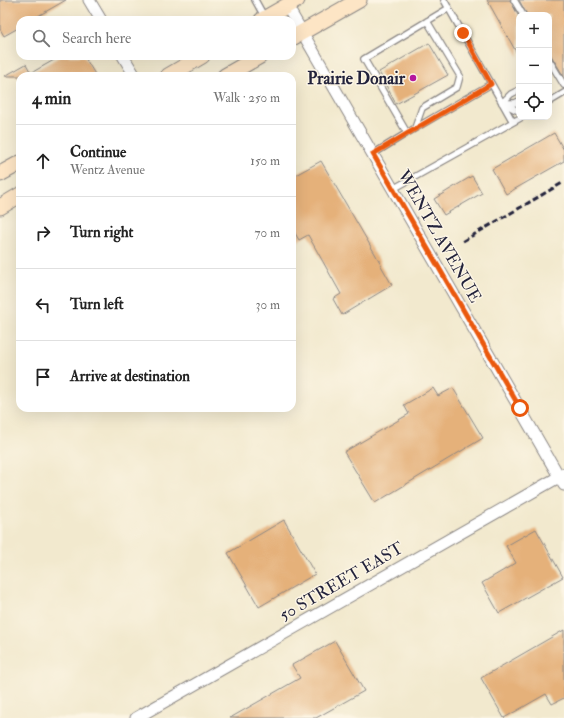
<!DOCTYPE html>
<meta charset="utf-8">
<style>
:root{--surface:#fff;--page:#f6f6f6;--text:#222;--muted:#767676;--line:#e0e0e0}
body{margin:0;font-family:"IM FELL Double Pica",serif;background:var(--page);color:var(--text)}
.controls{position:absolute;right:12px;top:12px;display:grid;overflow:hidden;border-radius:8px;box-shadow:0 4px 16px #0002}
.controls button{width:36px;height:36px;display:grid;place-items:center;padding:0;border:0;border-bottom:1px solid var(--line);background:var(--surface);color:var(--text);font:20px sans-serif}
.stop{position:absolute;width:12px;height:12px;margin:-9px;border:3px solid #ea580c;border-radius:50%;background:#fff}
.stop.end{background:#ea580c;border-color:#fff;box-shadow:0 1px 4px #0008}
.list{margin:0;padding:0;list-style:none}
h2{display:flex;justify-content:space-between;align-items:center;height:52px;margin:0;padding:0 16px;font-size:17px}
h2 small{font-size:13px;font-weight:400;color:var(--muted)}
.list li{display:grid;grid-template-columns:26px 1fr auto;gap:12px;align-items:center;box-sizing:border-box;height:72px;padding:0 16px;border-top:1px solid var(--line)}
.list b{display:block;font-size:15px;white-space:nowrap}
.list p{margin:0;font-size:13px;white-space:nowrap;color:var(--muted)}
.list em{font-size:13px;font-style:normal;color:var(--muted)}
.icon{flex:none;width:22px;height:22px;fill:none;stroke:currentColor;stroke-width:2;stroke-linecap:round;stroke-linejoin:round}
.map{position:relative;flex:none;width:564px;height:718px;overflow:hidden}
.search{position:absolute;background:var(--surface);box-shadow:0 4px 16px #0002;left:16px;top:16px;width:280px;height:44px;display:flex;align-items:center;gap:10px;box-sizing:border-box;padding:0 14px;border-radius:12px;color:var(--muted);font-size:15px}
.panel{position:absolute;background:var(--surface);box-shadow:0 4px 16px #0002;left:16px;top:72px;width:280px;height:340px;border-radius:12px}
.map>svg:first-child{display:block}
</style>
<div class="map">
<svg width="564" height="718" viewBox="0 0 564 718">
<rect width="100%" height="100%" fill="#fcf5e5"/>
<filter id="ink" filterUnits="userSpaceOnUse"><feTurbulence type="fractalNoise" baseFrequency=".025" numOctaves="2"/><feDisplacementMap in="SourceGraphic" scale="8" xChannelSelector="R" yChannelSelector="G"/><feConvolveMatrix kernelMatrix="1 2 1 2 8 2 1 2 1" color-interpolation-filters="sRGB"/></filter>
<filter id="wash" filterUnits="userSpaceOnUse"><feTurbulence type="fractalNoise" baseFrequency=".012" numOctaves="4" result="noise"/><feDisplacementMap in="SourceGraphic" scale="16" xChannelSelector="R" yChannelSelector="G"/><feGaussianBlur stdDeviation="0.9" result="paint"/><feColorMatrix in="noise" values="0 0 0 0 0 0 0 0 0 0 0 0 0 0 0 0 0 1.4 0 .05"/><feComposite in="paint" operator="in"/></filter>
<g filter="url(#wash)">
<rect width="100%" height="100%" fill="#f2e9ce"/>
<g id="blocks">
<path fill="#e5b17a" d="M 0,0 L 66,0 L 31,20 L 20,20 L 20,27 L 4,36 L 0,29 Z
M 487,0 L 510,0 L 519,17 L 519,57 Z
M 519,0 L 564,0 L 564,77 L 549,52 L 549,15 L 527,15 Z
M 429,43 L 448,75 L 396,104 L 379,72 Z
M 61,56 L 84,56 L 96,76 L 5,76 L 26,64 L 31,73 Z
M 554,133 L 564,150 L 564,161 L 506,194 L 492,169 Z
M 321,161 L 381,264 L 380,264 L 392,285 L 342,315 L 333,299 L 341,294 L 308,235 L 299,240 L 292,228 L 292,177 Z
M 472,176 L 482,193 L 444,215 L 434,199 Z
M 433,388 L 438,396 L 453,388 L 483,438 L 375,503 L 344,452 L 409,414 L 404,405 Z
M 284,520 L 315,574 L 259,607 L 228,553 Z
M 536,529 L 563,577 L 499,613 L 482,583 L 516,563 L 506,546 Z
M 564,630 L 564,698 L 552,704 L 546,694 L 504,718 L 481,678 Z
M 335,641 L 364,691 L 316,718 L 230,718 L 300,678 L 292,665 Z"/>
</g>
</g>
<g filter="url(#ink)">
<use href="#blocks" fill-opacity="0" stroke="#8a8684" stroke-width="1"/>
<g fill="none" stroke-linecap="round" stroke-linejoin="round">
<g stroke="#8a8684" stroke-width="8">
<path id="service" d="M 255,0 L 265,18
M 514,0 L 523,15
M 449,8 L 364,59 L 407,133 L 491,84
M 549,60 L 564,85
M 549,102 L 564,93
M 502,103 L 511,94 L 519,90
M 503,103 L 516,110 L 519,109
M 505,103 L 515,103 L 519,101
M 513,122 L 522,117
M 415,128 L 422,108 L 457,87 L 460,76 L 427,21
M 373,154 L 407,133
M 393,189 L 513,122 L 444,0"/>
</g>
<g stroke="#8a8684" stroke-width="13">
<path id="minor" d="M 89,0 L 101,20
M 287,6 L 564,485
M 123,56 L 135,76
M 136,718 L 564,474"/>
</g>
<g stroke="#8a8684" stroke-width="17">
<path id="secondary" d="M 262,20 L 297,0
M 292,38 L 359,0
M 168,76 L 202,56
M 225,76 L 260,56
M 0,174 L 20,163
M 0,207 L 20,195"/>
</g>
<use href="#service" stroke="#fff" stroke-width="5.5"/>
<use href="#minor" stroke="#fff" stroke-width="11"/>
<use href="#secondary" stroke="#fde5c5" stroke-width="15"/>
<path stroke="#22223b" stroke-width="3" stroke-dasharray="6 3" stroke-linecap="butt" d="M 463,241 L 564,182"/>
</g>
</g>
<g fill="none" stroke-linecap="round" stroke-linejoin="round" filter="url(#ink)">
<path stroke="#ea580c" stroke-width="5" d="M 463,33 L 491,84 L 373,154 L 520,408"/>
</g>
<circle fill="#b5179e" stroke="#fcf5e5" stroke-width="1.5" cx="413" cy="78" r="4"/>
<g text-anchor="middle" stroke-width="3" stroke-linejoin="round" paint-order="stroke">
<g font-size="17" font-weight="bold" fill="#22223b" stroke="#fcf5e5" text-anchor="end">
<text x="405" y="84">Prairie Donair</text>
</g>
<g font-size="17" fill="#22223b" stroke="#fcf5e5">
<text transform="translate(440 236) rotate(60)" y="6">WENTZ AVENUE</text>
<text transform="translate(341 581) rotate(-30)" y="6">50 STREET EAST</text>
</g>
</g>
</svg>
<div class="controls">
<button>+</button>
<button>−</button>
<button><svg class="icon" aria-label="locate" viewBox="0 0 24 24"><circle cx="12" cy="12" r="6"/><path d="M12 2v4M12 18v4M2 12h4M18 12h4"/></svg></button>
</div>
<div class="stop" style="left:520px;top:408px"></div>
<div class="stop end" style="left:463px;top:33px"></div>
<div class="search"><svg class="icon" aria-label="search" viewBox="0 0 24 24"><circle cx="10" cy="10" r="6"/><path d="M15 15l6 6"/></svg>Search here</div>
<section class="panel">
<h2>4 min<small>Walk · 250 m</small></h2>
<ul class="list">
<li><svg class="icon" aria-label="ahead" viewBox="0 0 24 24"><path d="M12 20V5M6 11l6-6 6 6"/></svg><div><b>Continue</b><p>Wentz Avenue</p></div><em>150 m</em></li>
<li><svg class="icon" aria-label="right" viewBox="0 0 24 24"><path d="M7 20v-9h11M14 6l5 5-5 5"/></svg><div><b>Turn right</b></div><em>70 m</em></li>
<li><svg class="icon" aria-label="left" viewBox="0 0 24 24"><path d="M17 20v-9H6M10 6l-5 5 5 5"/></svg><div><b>Turn left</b></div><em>30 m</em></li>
<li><svg class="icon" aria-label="arrive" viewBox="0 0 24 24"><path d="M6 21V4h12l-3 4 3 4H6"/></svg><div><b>Arrive at destination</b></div></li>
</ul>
</section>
</div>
